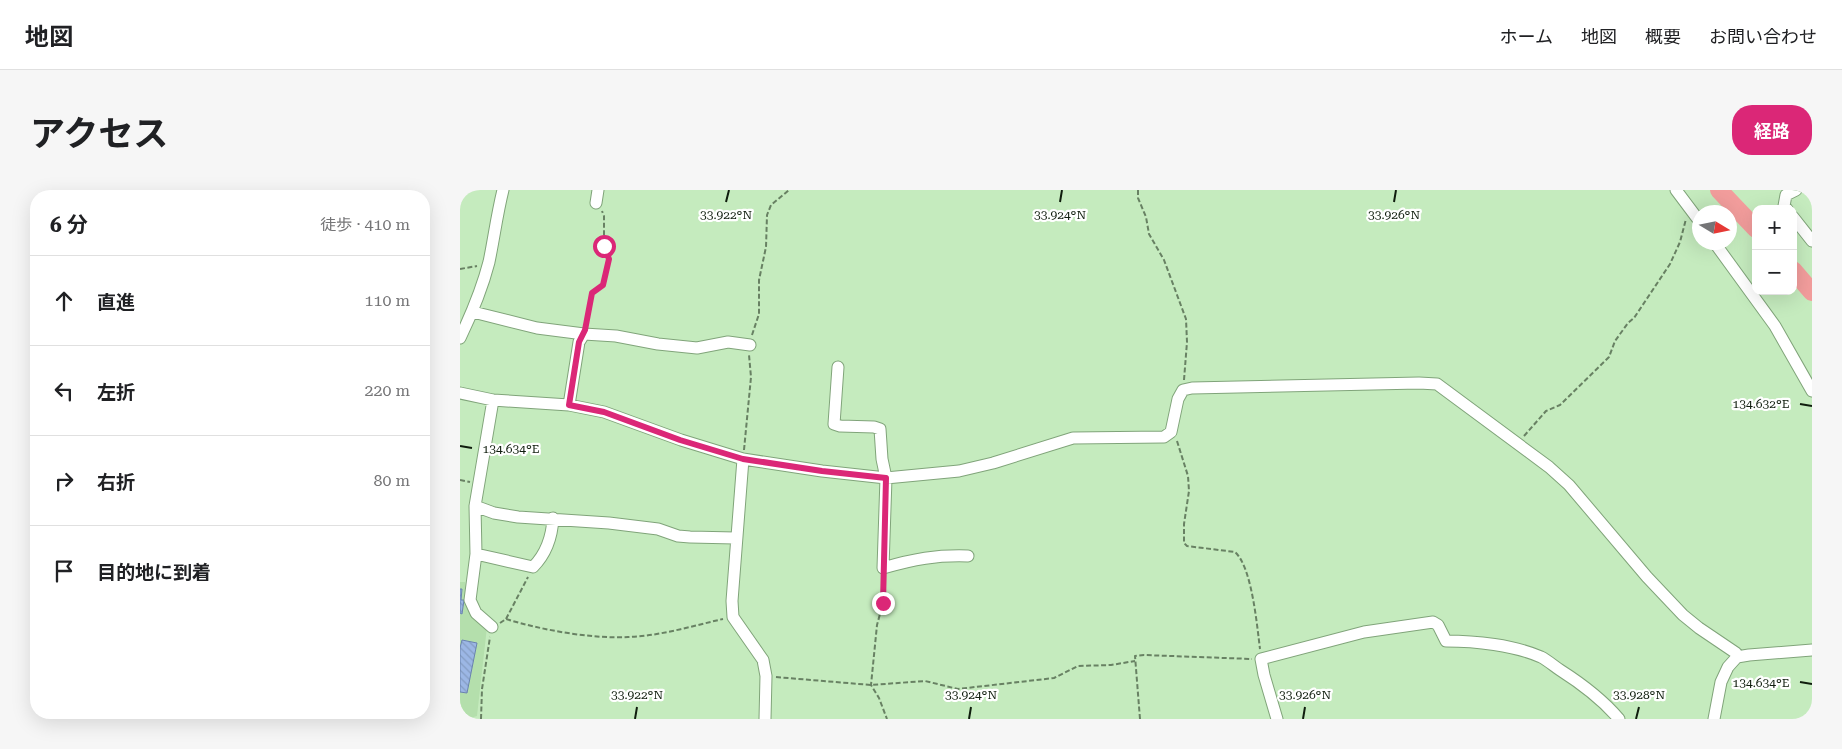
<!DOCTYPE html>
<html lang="ja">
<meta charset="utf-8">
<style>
:root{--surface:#fff;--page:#f6f6f6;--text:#202124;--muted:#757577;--line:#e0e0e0;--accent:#db2777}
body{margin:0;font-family:"Roboto Serif","Noto Sans JP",serif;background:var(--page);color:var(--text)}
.controls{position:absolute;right:15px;top:15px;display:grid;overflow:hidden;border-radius:10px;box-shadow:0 5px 20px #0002}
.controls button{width:45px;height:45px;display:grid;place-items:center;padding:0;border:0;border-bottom:1px solid var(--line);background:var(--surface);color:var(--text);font:25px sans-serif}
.compass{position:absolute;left:1232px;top:15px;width:45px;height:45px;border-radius:50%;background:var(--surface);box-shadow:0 5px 20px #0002;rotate:100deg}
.stop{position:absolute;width:15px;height:15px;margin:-11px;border:4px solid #db2777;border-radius:50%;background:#fff}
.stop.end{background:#db2777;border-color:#fff;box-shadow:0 1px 5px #0008}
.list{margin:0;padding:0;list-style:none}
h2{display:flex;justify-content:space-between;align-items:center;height:65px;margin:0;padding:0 20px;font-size:21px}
h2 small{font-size:16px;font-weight:400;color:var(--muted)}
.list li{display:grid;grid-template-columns:32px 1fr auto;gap:15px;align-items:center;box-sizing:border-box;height:90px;padding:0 20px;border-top:1px solid var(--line)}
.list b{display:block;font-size:19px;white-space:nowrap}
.list em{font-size:16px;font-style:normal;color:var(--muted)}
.icon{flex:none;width:28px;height:28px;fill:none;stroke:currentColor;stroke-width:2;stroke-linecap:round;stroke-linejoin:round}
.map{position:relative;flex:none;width:1352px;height:529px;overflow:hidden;border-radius:20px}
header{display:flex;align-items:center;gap:30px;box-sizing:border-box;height:70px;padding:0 25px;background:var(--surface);border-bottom:1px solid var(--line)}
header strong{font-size:24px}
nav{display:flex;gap:28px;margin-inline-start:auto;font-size:18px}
.intro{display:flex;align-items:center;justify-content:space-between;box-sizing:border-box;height:120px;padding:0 30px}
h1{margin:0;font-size:35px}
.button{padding:12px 22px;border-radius:20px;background:var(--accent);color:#fff;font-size:18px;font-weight:700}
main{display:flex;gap:30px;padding:0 30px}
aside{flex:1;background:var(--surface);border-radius:20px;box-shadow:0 5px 20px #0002}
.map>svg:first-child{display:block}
</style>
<header>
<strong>地図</strong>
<nav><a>ホーム</a><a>地図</a><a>概要</a><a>お問い合わせ</a></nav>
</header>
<div class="intro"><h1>アクセス</h1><a class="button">経路</a></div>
<main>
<aside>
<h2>6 分<small>徒歩 · 410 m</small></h2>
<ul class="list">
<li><svg class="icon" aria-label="ahead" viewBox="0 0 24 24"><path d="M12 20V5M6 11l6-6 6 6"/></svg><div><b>直進</b></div><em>110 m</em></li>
<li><svg class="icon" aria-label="left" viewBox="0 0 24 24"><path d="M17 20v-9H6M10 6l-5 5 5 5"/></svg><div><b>左折</b></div><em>220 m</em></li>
<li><svg class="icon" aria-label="right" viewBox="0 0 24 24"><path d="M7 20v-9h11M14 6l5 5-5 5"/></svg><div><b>右折</b></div><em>80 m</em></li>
<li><svg class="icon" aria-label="arrive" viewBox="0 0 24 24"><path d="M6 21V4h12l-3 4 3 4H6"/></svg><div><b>目的地に到着</b></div></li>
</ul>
</aside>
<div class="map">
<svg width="1352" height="529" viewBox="0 0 1352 529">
<defs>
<pattern id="building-back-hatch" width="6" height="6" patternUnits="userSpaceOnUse" patternTransform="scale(1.25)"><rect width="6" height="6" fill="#9cb7e5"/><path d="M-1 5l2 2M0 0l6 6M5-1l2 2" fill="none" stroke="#859dc3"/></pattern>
</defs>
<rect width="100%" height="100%" fill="#c5ebbe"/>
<path fill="#b4dfac" d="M 0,392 L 5,392 L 6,414 L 27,437 L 17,526 L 7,529 L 0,529 Z"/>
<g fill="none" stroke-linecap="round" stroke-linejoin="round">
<path stroke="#f29d9c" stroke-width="18" d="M 1259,0 L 1296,39
M 1333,80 L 1352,102"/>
</g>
<path fill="url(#building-back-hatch)" stroke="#6a83af" d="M 0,399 L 2,399 L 1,410 L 4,410 L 2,424 L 0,423 Z
M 2,450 L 17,453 L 7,503 L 0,502 L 0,458 Z"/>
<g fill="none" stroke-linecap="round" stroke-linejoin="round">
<g stroke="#80a47a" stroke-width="13">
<path id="minor" d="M 1216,0 L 1240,32
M 136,13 L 138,0
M 1327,19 L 1324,16 L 1326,5 L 1336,0
M 1333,27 L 1352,51
M 1254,52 L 1315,136 L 1352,201
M 13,122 L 77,138 L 124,144 L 119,152 L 109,215
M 124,144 L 156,146 L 198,154 L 237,158 L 268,152 L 290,155
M 0,148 C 12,123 22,99 29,72 C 34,48 37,24 43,0
M 378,177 L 374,234 L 380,236 L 414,237 L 420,239 L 422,269 L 426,288 L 423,378 C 454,369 476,365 508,366
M 0,203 L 33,210 L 109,215 L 144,222 L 221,250 L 283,269 L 362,281 L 426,288 L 499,281 L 533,273 L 613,248 L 704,247 L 711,242 L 718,209 L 723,200 L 732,198 L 959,193 L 977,194 L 1089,277 L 1109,295 L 1187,387 L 1223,425 L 1239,438 L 1276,463 L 1277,467
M 283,269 L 272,411 L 273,427 L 303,470 L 306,486 L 305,529
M 15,316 L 34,323 L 58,327 L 149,333 L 198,339 L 218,346 L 230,347 L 275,348
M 16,364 L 73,377 C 87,363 92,347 93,328
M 32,437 L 16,423 L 10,410 L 16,364 L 15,316 L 33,210
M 817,529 L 804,485 L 801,469 L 904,442 L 973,432 L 978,435 L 986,451 C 1015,451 1054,455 1081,467 C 1087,470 1094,476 1100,480 C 1122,494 1142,509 1159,529
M 1254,529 L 1261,492 L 1268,477 L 1277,467 L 1289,465 L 1352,460"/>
</g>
<path stroke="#688163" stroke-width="2" stroke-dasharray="5 2.5" stroke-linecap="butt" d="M 678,0 L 678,8 L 686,27 L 689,44 L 704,70 L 726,129 L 727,152 L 724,190
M 0,79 L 17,76
M 126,135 L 132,103 L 143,95 L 149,69 L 144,55 L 144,26 L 142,21
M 292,145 L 299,124 L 299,90 L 306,57 L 307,25 L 311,15 L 329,0
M 1064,246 L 1086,221 L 1100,215 L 1149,167 L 1155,151 L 1168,133 L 1174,128 L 1210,74 L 1220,52 L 1226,29
M 717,251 L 728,286 L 729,301 L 724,334 L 724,353 L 727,356 L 775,362 C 792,377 797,436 800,459
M 284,260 L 291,187 L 289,165
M 0,290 L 10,292
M 424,388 L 423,413 L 417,435 L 411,495 L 419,508 L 427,529
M 46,429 L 68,387
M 40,433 L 46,429 C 82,440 131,449 168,447 C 200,446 232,436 263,429
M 316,487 L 411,495 L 465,491 L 498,499 L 594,488 L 618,476 L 651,475 L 675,471
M 21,529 L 22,499 L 30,447
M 680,529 L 675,466 L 684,465 L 792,469"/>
<use href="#minor" stroke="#fff" stroke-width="11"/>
</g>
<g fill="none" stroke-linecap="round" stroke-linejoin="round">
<path stroke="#db2777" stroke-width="6" d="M 144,56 L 149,69 L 143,95 L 132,103 L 125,140 L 119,152 L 109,215 L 144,222 L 220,250 L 283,269 L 362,281 L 426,288 L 423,413"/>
</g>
<path fill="none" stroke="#0f1d0d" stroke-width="2" d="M 266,12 L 269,0M 600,12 L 602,0M 934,12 L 936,0M 1340,214 L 1352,216M 0,256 L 12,258M 1340,492 L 1352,494M 175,529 L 177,517M 509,529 L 511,517M 843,529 L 845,517M 1176,529 L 1179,517"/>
<g font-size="12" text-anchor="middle" fill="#0f1d0d" stroke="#fff" stroke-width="4.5" stroke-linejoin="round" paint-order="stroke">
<text x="934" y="29">33.926°N</text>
<text x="266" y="29">33.922°N</text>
<text x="600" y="29">33.924°N</text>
<text x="1301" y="218">134.632°E</text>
<text x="51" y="263">134.634°E</text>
<text x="1301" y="497">134.634°E</text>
<text x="177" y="509">33.922°N</text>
<text x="511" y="509">33.924°N</text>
<text x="845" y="509">33.926°N</text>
<text x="1179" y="509">33.928°N</text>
</g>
</svg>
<div class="controls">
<button>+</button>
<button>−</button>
</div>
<svg class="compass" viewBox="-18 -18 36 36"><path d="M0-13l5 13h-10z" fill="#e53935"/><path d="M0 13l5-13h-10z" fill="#757577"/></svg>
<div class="stop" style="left:144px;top:56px"></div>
<div class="stop end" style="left:423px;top:413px"></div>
</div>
</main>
